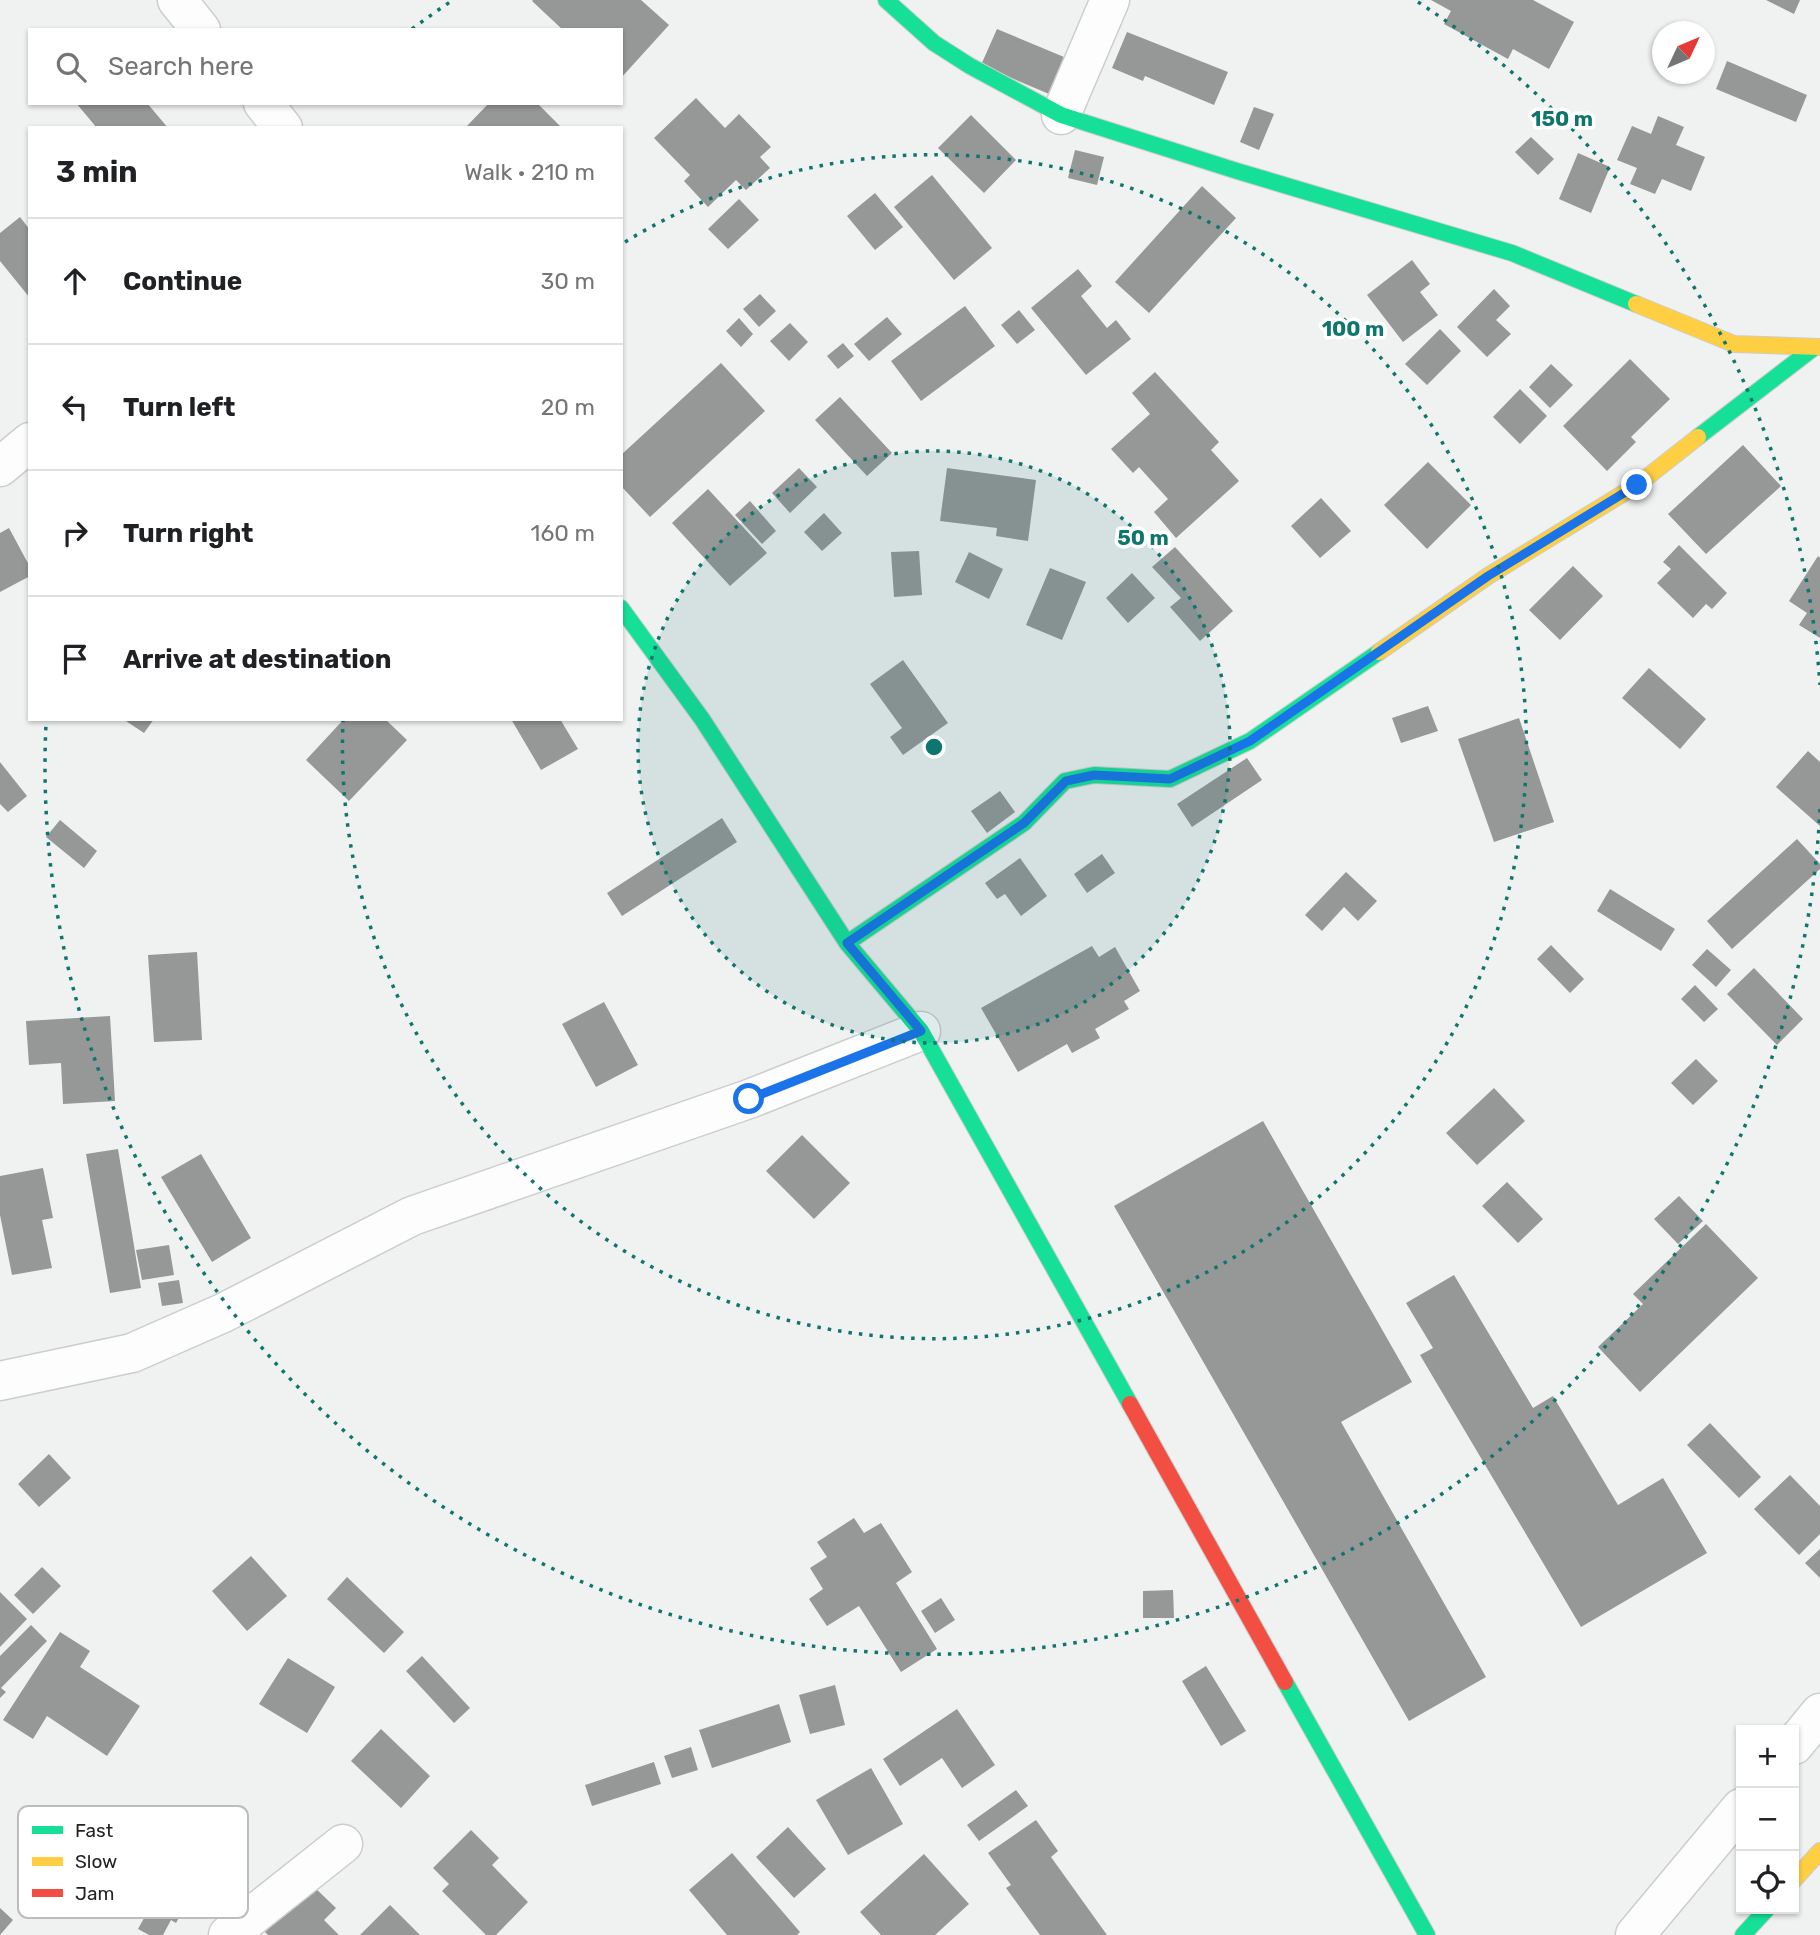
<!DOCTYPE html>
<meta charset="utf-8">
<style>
:root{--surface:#fff;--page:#f6f6f6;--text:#202124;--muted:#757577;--line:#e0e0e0}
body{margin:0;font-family:Rubik,sans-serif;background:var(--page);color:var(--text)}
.controls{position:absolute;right:21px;bottom:21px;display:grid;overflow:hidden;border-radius:0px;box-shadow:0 2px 5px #0004}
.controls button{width:63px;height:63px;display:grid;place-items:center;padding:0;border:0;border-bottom:2px solid var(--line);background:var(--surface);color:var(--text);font:35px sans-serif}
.compass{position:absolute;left:1652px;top:21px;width:63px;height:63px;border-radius:50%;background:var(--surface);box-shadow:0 2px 5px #0004;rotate:46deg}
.stop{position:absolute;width:21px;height:21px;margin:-16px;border:5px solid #1a73e8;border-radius:50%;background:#fff}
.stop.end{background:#1a73e8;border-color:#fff;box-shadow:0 2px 7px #0008}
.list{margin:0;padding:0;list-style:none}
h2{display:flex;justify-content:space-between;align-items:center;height:91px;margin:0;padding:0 28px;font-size:30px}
h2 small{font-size:23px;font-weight:400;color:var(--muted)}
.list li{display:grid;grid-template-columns:46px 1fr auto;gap:21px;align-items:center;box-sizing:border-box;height:126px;padding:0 28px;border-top:2px solid var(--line)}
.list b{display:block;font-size:26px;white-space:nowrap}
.list em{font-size:23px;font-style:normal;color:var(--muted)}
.icon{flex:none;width:38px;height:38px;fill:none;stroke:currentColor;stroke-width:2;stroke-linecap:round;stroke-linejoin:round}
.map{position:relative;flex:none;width:1820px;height:1935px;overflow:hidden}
.search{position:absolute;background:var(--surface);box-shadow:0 2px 5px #0004;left:28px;top:28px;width:595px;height:77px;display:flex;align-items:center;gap:18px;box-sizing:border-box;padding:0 24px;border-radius:0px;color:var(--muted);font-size:26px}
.panel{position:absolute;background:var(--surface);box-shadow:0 2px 5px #0004;left:28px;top:126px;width:595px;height:595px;border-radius:0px}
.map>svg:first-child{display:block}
</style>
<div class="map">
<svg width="1820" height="1935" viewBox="0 0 1820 1935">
<rect width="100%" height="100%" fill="#f0f1f1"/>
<path fill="#969797" d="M 533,0 L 641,0 L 669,25 L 621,78 L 621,30 L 563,30 L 532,1 Z
M 1431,0 L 1533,0 L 1574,22 L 1549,69 L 1513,49 L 1508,59 L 1444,24 L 1451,11 Z
M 1766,0 L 1800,0 L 1794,14 Z
M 997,29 L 1064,57 L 1049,94 L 981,65 Z
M 1127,32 L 1228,72 L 1214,105 L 1145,76 L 1143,81 L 1112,68 Z
M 1727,61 L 1807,95 L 1796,122 L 1716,89 Z
M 696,98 L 725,128 L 739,114 L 771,147 L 760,157 L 770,168 L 746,190 L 736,180 L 708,207 L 684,181 L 690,175 L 654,138 Z
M 76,103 L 147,103 L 168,128 L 97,128 Z
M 489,103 L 537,103 L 562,128 L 465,128 Z
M 1254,107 L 1274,114 L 1259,150 L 1240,142 Z
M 971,115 L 1016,160 L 984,193 L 938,148 Z
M 1658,116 L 1684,127 L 1676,145 L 1705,157 L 1691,191 L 1662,179 L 1655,194 L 1630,184 L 1637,168 L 1617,160 L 1632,126 L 1651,134 Z
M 1531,137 L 1554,159 L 1538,175 L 1515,152 Z
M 1075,150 L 1104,157 L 1097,185 L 1068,178 Z
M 1578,153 L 1610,167 L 1591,213 L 1559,199 Z
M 932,175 L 992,248 L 954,280 L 894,207 Z
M 1202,186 L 1236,218 L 1149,313 L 1115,282 Z
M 875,193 L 903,227 L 875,250 L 847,216 Z
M 739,199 L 759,220 L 728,249 L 708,229 Z
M 20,217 L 30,230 L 30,298 L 0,261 L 0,233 Z
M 1412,260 L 1430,284 L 1420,292 L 1438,315 L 1403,342 L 1367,295 Z
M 1078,269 L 1092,286 L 1081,296 L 1107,328 L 1116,320 L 1131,339 L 1086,375 L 1031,308 Z
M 1494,289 L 1510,306 L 1496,320 L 1511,334 L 1487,357 L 1457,327 Z
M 760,294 L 776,311 L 759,327 L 743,309 Z
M 965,306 L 995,346 L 921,401 L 891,361 Z
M 1019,310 L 1035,330 L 1017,344 L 1001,325 Z
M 887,317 L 902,334 L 869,361 L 854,344 Z
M 739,318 L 753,334 L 741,347 L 726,331 Z
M 790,323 L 808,342 L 789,361 L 770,341 Z
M 1440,329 L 1461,351 L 1427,385 L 1405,364 Z
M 843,343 L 854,356 L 838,369 L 827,356 Z
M 1630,359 L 1670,399 L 1631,437 L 1636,442 L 1607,471 L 1563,426 Z
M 721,363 L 765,411 L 650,517 L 621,486 L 621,455 Z
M 1551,364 L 1573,385 L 1550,408 L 1529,387 Z
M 1155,372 L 1219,442 L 1211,450 L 1239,481 L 1176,538 L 1154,512 L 1168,499 L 1139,467 L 1133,473 L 1111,449 L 1150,414 L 1132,393 Z
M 1520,389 L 1547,416 L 1520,444 L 1493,417 Z
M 840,397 L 892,453 L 867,476 L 815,420 Z
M 1743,445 L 1781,486 L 1706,554 L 1668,514 Z
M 1428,462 L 1471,505 L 1427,549 L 1384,505 Z
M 799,468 L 817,487 L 790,513 L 772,493 Z
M 947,468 L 1036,480 L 1028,541 L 996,536 L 997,528 L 940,521 Z
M 708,489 L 767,553 L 730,586 L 672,523 Z
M 1321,498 L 1351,531 L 1320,558 L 1291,526 Z
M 750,501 L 776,531 L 762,544 L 735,515 Z
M 824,513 L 842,533 L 822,551 L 804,532 Z
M 9,528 L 30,567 L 30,576 L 0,592 L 0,533 Z
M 1679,545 L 1727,593 L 1712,609 L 1706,604 L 1693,618 L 1657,583 L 1671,569 L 1663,562 Z
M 1175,547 L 1233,611 L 1200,641 L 1170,607 L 1181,598 L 1152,567 Z
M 919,551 L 922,595 L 894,597 L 891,552 Z
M 969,552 L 1003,569 L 989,599 L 955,582 Z
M 1818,556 L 1820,558 L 1820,638 L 1799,625 L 1807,613 L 1789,601 Z
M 1573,566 L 1603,596 L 1560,640 L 1529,610 Z
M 1050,568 L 1086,582 L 1062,640 L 1026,625 Z
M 1132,573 L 1155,598 L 1128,623 L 1106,598 Z
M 903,660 L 948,723 L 903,755 L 890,737 L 902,728 L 870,684 Z
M 1649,668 L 1706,719 L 1680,749 L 1622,698 Z
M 1428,706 L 1438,731 L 1401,743 L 1392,718 Z
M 1519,718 L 1554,822 L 1494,842 L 1458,739 Z
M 123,719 L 154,719 L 144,733 Z
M 344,719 L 385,719 L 407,740 L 349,801 L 306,760 Z
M 511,719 L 560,719 L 578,749 L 541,770 Z
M 1808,751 L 1820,762 L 1820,826 L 1776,787 Z
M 1247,758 L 1262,780 L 1192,827 L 1177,804 Z
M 0,762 L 27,796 L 8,812 L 0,804 Z
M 1000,791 L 1015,812 L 987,833 L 971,811 Z
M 722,818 L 737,842 L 622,916 L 607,893 Z
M 60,820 L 97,851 L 84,868 L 46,837 Z
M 1797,839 L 1820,864 L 1820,869 L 1732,949 L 1707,921 Z
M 1102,854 L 1115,873 L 1087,893 L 1074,874 Z
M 1020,858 L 1047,896 L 1021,916 L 1005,894 L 997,899 L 985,883 Z
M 1346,872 L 1377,901 L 1358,921 L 1344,907 L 1322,931 L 1305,915 Z
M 1610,889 L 1675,929 L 1661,951 L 1597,911 Z
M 1551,945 L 1584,979 L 1570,993 L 1537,959 Z
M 1092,946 L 1099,957 L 1115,947 L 1140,991 L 1124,1001 L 1129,1009 L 1095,1029 L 1100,1038 L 1072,1053 L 1067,1044 L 1018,1072 L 981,1008 Z
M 1707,949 L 1731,970 L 1716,987 L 1692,965 Z
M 197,952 L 202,1040 L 154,1042 L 148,955 Z
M 1754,968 L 1803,1019 L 1777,1045 L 1727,994 Z
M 1695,985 L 1718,1009 L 1704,1022 L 1681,999 Z
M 604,1002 L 638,1065 L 596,1087 L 562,1024 Z
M 110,1016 L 115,1101 L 63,1104 L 61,1063 L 29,1065 L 26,1021 Z
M 1696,1059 L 1718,1081 L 1693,1105 L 1671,1083 Z
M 1494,1088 L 1525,1121 L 1477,1165 L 1446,1133 Z
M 1263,1121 L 1412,1382 L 1341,1422 L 1486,1677 L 1409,1721 L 1114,1206 Z
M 802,1135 L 850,1183 L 814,1219 L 766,1171 Z
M 118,1149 L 141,1288 L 110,1293 L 86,1154 Z
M 201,1154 L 251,1238 L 212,1262 L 161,1177 Z
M 43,1168 L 53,1218 L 42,1220 L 52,1268 L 12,1275 L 0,1215 L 0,1176 Z
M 1507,1182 L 1543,1219 L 1518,1243 L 1482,1206 Z
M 1679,1196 L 1703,1221 L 1678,1244 L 1654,1219 Z
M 1706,1224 L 1758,1278 L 1640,1392 L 1598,1347 L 1643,1304 L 1633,1294 Z
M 169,1245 L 174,1275 L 142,1280 L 136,1250 Z
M 1454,1275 L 1533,1408 L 1553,1396 L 1618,1505 L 1663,1478 L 1707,1553 L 1581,1627 L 1420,1355 L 1433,1348 L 1406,1303 Z
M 179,1280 L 183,1303 L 162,1306 L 158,1283 Z
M 1710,1423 L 1761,1477 L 1739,1498 L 1687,1445 Z
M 49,1454 L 71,1478 L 39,1507 L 18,1484 Z
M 1790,1475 L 1820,1506 L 1820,1534 L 1799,1555 L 1754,1509 Z
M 854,1518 L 864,1533 L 881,1523 L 912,1572 L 896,1583 L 937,1649 L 901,1672 L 859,1606 L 827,1626 L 809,1599 L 823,1589 L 810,1568 L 827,1557 L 817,1542 Z
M 1820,1549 L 1820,1578 L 1805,1563 Z
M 251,1556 L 287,1596 L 247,1631 L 212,1591 Z
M 42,1567 L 61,1586 L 33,1614 L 14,1595 Z
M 347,1577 L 404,1632 L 384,1653 L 327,1599 Z
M 1173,1590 L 1174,1618 L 1143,1618 L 1143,1591 Z
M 0,1592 L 27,1619 L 0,1647 Z
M 941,1598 L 955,1620 L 935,1633 L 921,1611 Z
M 31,1625 L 47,1641 L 1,1688 L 6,1692 L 0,1698 L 0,1656 Z
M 60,1632 L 90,1651 L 80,1667 L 140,1706 L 107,1756 L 47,1716 L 33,1739 L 3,1720 Z
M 422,1656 L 470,1708 L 454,1723 L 406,1671 Z
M 288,1658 L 335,1687 L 307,1733 L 259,1704 Z
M 1206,1666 L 1246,1731 L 1221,1746 L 1182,1681 Z
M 835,1685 L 845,1725 L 810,1734 L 799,1695 Z
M 779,1704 L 791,1742 L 712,1768 L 699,1730 Z
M 957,1709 L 995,1765 L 962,1788 L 942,1758 L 900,1786 L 883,1759 Z
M 381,1729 L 430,1776 L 401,1808 L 351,1761 Z
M 691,1747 L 698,1770 L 672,1778 L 664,1756 Z
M 654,1762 L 661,1784 L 592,1806 L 585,1785 Z
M 871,1768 L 903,1824 L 848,1855 L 816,1800 Z
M 1016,1790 L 1028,1806 L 979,1841 L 967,1825 Z
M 1036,1820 L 1058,1851 L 1051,1857 L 1107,1935 L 1040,1935 L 1006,1888 L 1011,1885 L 988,1853 Z
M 788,1827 L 826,1869 L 794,1898 L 756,1857 Z
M 471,1830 L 499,1858 L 492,1865 L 528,1902 L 496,1935 L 486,1935 L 442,1891 L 449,1884 L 433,1868 Z
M 143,1851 L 199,1882 L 176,1923 L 171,1920 L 163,1935 L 149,1935 L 138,1929 L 149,1909 L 120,1892 Z
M 732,1853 L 800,1932 L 797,1935 L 727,1935 L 689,1890 Z
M 924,1854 L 969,1904 L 935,1935 L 881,1935 L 860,1912 Z
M 312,1885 L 336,1908 L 324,1920 L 339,1935 L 268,1935 L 265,1932 Z
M 390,1905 L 420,1935 L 360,1935 Z
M 0,1908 L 13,1920 L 0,1935 Z"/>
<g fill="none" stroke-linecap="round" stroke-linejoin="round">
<g stroke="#cccdcd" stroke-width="41">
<path id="street" d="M 177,0 L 201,30
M 263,103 L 283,128
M 1061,115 L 1110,0
M 0,467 L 30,442
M 0,1381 L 132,1353 L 223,1313 L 412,1216 L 749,1099 L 921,1031
M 1794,1745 L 1820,1713
M 228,1935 L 343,1844
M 1635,1935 L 1741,1808"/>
</g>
<g stroke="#cccdcd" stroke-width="18">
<path id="fast" d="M 886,0 L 934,43 L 970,66 L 1061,115 L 1237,171 L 1512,253 L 1636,304
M 1698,437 L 1815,347
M 621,608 L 702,719 L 847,943 L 921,1031 L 1130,1404
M 847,943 L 1024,823 L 1065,781 L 1094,775 L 1170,779 L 1250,741 L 1379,652
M 1285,1682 L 1427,1935
M 1743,1935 L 1767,1909"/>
</g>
<g stroke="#cccdcd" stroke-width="18">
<path id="slow" d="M 1636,304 L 1734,344 L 1820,347
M 1379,652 L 1488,576 L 1637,485 L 1698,437
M 1794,1880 L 1820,1851"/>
</g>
<g stroke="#cccdcd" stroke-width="18">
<path id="jam" d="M 1130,1404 L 1285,1682"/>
</g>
<use href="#street" stroke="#fdfdfd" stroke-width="38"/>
<use href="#fast" stroke="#16e098" stroke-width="16"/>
<use href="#slow" stroke="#ffcf43" stroke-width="16"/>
<use href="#jam" stroke="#f24e42" stroke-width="16"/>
</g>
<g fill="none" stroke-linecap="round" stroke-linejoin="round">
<path stroke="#1a73e8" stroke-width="9" d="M 749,1099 L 921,1031 L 847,943 L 1024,823 L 1066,781 L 1094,775 L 1170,779 L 1250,741 L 1488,576 L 1637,485"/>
</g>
<circle cx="934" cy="747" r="296" fill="#0f766e" fill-opacity=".12"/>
<g fill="none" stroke="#0f766e" stroke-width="3.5" stroke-dasharray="3.5 7">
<circle cx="934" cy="747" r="296"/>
<path d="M625 242A592 592 0 1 1 343 721"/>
<path d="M1820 809A888 888 0 0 1 46 724M412 29A888 888 0 0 1 450 2M1418 2A888 888 0 0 1 1820 685"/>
</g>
<rect x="18" y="1806" width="230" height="112" rx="10" fill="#fff" stroke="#bdbdbd" stroke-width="2"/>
<rect x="32" y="1826" width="31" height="8" fill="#16e098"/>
<rect x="32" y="1857" width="31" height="9" fill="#ffcf43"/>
<rect x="32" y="1889" width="31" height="8" fill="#f24e42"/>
<g font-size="19" fill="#232324">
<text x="75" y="1837">Fast</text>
<text x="75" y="1868">Slow</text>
<text x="75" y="1900">Jam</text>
</g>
<circle cx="934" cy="747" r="10" fill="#0f766e" stroke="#fff" stroke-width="3.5"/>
<g font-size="21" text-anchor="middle" font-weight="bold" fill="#0f766e" stroke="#fff" stroke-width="7" stroke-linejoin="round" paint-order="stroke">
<text x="1562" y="126">150 m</text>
<text x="1353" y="336">100 m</text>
<text x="1143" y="545">50 m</text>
</g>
</svg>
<div class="controls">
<button>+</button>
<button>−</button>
<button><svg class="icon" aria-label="locate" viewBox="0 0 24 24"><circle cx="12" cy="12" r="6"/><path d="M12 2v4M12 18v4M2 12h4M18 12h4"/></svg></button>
</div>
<svg class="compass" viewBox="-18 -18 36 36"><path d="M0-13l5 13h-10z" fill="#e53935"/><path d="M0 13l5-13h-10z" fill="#757577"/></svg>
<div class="stop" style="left:749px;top:1099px"></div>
<div class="stop end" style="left:1637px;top:485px"></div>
<div class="search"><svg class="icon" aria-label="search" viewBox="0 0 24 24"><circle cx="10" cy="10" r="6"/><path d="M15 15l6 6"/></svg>Search here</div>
<section class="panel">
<h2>3 min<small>Walk · 210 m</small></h2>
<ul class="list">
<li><svg class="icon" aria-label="ahead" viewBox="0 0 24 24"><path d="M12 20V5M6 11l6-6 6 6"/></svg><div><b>Continue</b></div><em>30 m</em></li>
<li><svg class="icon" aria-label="left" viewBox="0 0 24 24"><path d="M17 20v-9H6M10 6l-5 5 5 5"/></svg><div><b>Turn left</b></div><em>20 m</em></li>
<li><svg class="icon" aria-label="right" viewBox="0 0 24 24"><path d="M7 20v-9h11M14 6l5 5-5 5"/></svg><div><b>Turn right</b></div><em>160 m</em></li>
<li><svg class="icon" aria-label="arrive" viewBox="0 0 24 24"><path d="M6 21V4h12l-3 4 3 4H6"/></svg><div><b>Arrive at destination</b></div></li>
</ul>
</section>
</div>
